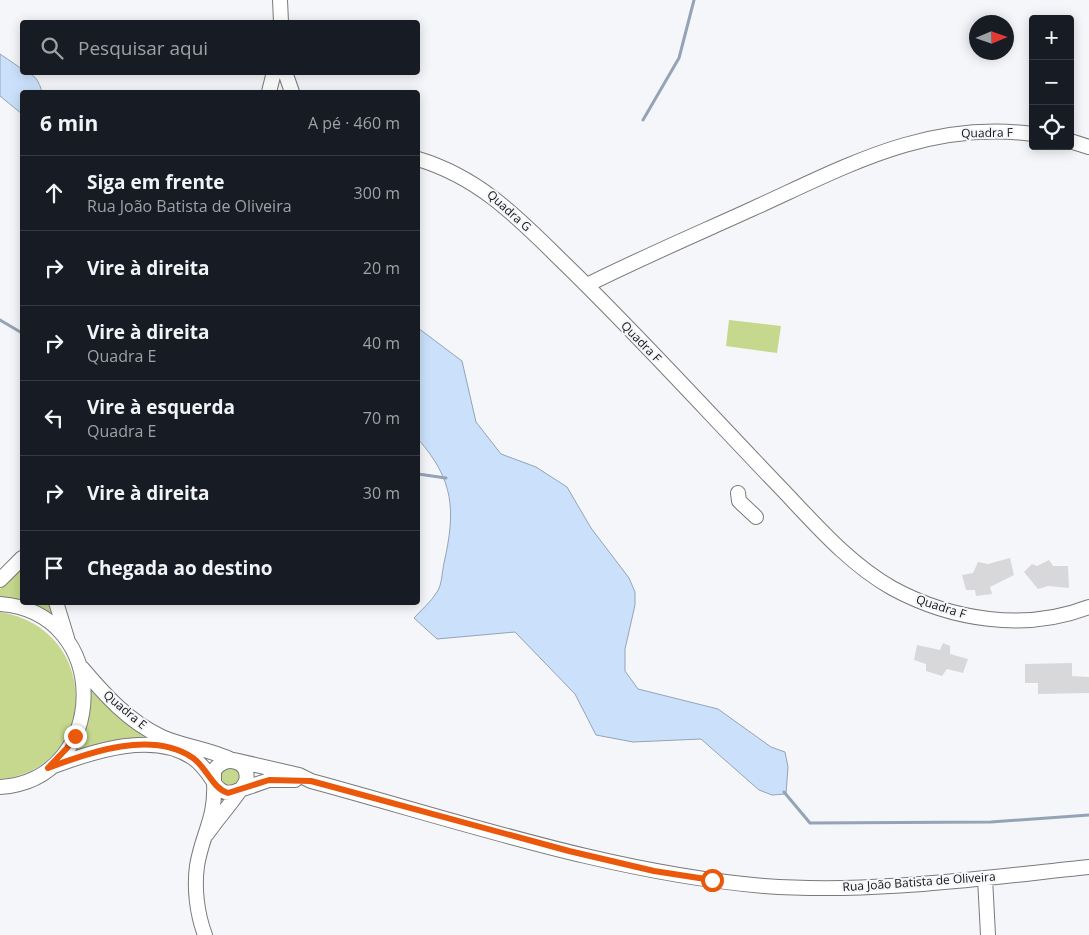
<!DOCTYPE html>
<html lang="pt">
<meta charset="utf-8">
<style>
:root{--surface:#171b24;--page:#242831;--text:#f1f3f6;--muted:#9ea1a6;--line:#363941}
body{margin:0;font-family:"Open Sans",sans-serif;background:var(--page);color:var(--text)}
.controls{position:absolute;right:15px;top:15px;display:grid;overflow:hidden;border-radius:5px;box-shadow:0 2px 12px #0003}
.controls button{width:45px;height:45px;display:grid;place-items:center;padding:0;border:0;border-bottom:1px solid var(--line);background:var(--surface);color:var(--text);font:25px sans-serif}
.compass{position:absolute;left:969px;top:15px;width:45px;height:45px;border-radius:50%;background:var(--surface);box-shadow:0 2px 12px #0003;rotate:88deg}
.stop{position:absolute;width:15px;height:15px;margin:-11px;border:4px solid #ea580c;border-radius:50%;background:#fff}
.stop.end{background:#ea580c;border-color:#fff;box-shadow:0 1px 5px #0008}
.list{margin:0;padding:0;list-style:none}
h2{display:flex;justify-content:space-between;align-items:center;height:65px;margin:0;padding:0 20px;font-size:21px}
h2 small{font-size:16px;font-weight:400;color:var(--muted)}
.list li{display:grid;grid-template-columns:32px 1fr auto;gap:15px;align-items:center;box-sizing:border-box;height:75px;padding:0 20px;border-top:1px solid var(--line)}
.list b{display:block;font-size:19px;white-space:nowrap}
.list p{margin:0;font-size:16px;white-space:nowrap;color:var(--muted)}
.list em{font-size:16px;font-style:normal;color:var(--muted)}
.icon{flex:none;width:28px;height:28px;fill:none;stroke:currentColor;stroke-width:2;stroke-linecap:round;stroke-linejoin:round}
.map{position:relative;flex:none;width:1089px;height:935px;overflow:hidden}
.search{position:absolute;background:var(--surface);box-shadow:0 2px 12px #0003;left:20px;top:20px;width:400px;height:55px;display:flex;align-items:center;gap:12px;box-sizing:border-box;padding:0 18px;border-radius:5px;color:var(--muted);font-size:19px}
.panel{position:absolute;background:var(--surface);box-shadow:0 2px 12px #0003;left:20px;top:90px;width:400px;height:515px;border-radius:5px}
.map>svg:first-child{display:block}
</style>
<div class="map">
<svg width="1089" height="935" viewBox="0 0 1089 935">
<rect width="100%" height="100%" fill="#f5f6f9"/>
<path fill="#c5d88d" d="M 729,320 L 781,326 L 777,353 L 726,346 Z
M 22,568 L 22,602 L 49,603 L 53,620 L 27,604 L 0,599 L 0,589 Z
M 0,612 C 103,629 99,770 0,779 Z
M 87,687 L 124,722 L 154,741 L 68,754 Z
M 221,768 L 237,768 L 241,777 L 236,786 L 223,786 L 218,774 Z"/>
<path fill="#cbe1fb" stroke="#94a3b6" d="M 0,54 L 22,69 L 22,72 C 35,72 39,82 42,92 L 22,92 L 22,114 L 0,96 Z
M 418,328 L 462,361 L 476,422 L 501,454 L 536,467 L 567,487 L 591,528 L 629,578 L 635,592 L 635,605 L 625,649 L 625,671 L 638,689 L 718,709 L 771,747 L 785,752 L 788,767 L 786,794 L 772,795 L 759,790 L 701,739 L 633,742 L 596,735 L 575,694 L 515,632 L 437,639 L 414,618 C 421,610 431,602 437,592 C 442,585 442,572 444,563 C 456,510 454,480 418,439 Z"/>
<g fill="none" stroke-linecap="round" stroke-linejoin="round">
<path stroke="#94a3b6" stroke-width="3" d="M 643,120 L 679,58 L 694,0
M 0,320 L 22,333
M 418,474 L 446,478
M 784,792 L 810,823 L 991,822 L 1089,815"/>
</g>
<path fill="#d8d8db" d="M 1010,558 L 1014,575 L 990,587 L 992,594 L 976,596 L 975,590 L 966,590 L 962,575 L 973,573 L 978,562 L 988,564 Z
M 1049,560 L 1053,566 L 1068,566 L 1069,588 L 1048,586 L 1038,589 L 1024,572 L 1032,564 L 1037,566 Z
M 943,643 L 950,646 L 950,654 L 968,659 L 963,673 L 947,669 L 942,676 L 926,671 L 926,664 L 914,660 L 917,645 L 940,650 Z
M 1072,663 L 1072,676 L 1089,677 L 1089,693 L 1038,694 L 1038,683 L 1025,683 L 1025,664 Z"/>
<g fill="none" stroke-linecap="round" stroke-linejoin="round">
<g stroke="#7a7a7d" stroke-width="16">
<path id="minor" d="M 280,0 L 281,22
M 285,72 L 292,92
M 269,92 L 274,72
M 1070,141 L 1089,147
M 418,159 C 481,178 519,219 565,264 C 637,334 705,409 775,482 C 811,519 846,562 892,588 C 951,620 1025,632 1089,607
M 587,285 C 641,258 697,234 752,209 C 845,167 926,120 1033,134
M 738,493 L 739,501 L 756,517
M 0,580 L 22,558
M 56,602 L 67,638
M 0,604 C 113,612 110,780 0,787
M 82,668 C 105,695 129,722 162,737 C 185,747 210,749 232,760
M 234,760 L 299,775 L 311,781 C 459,821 611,873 764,886 C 872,894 982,878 1089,867
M 54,766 C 94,751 154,731 193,758 C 202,764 208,773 214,782
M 240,790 L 269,780 L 295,780
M 207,834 C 214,823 244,788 246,781 C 251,760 223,754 214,771 L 214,783 C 221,793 228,795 239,790
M 985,878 L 988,935
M 205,935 C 197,914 194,888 197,866 C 202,834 216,819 214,783"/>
</g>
<use href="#minor" stroke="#fff" stroke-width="14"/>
</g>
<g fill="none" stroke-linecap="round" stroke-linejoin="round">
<path stroke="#ea580c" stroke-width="6" d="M 75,736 L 67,748 L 48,768 C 90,752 152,730 193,758 C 207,768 212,788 228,793 L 269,780 L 311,781 L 569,851 L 654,871 L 712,880"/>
</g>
<g text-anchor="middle" stroke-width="4" stroke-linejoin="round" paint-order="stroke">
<g font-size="12" fill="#131314" stroke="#f5f6f9">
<text transform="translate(987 133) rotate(-1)" y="4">Quadra F</text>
<text transform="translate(509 211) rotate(42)" y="4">Quadra G</text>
<text transform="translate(641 342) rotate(46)" y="4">Quadra F</text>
<text transform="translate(941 607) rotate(18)" y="4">Quadra F</text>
<text transform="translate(125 710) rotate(40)" y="4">Quadra E</text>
<text transform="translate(919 882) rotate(-4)" y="4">Rua João Batista de Oliveira</text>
</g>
</g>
</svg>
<div class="controls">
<button>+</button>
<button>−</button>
<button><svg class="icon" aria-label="locate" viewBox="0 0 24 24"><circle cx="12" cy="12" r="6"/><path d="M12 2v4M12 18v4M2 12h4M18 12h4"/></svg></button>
</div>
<svg class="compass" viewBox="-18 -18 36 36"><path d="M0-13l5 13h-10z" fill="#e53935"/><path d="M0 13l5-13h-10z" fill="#9ea1a6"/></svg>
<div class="stop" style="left:712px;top:880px"></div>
<div class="stop end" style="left:75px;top:736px"></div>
<div class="search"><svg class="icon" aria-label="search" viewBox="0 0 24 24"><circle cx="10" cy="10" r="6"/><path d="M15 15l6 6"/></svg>Pesquisar aqui</div>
<section class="panel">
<h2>6 min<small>A pé · 460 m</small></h2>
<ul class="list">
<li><svg class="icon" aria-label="ahead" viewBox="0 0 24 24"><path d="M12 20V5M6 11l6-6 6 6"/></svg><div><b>Siga em frente</b><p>Rua João Batista de Oliveira</p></div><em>300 m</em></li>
<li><svg class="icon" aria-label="right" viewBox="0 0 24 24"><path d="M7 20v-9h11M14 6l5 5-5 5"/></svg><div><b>Vire à direita</b></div><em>20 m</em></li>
<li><svg class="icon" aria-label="right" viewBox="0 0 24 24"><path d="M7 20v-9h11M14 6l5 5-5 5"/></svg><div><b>Vire à direita</b><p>Quadra E</p></div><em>40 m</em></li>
<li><svg class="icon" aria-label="left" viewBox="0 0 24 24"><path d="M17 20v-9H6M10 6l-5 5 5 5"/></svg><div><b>Vire à esquerda</b><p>Quadra E</p></div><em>70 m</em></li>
<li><svg class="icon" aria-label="right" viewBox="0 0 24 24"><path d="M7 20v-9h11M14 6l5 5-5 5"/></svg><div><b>Vire à direita</b></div><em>30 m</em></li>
<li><svg class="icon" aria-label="arrive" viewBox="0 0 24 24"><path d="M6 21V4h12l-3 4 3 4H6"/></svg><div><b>Chegada ao destino</b></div></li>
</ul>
</section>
</div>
